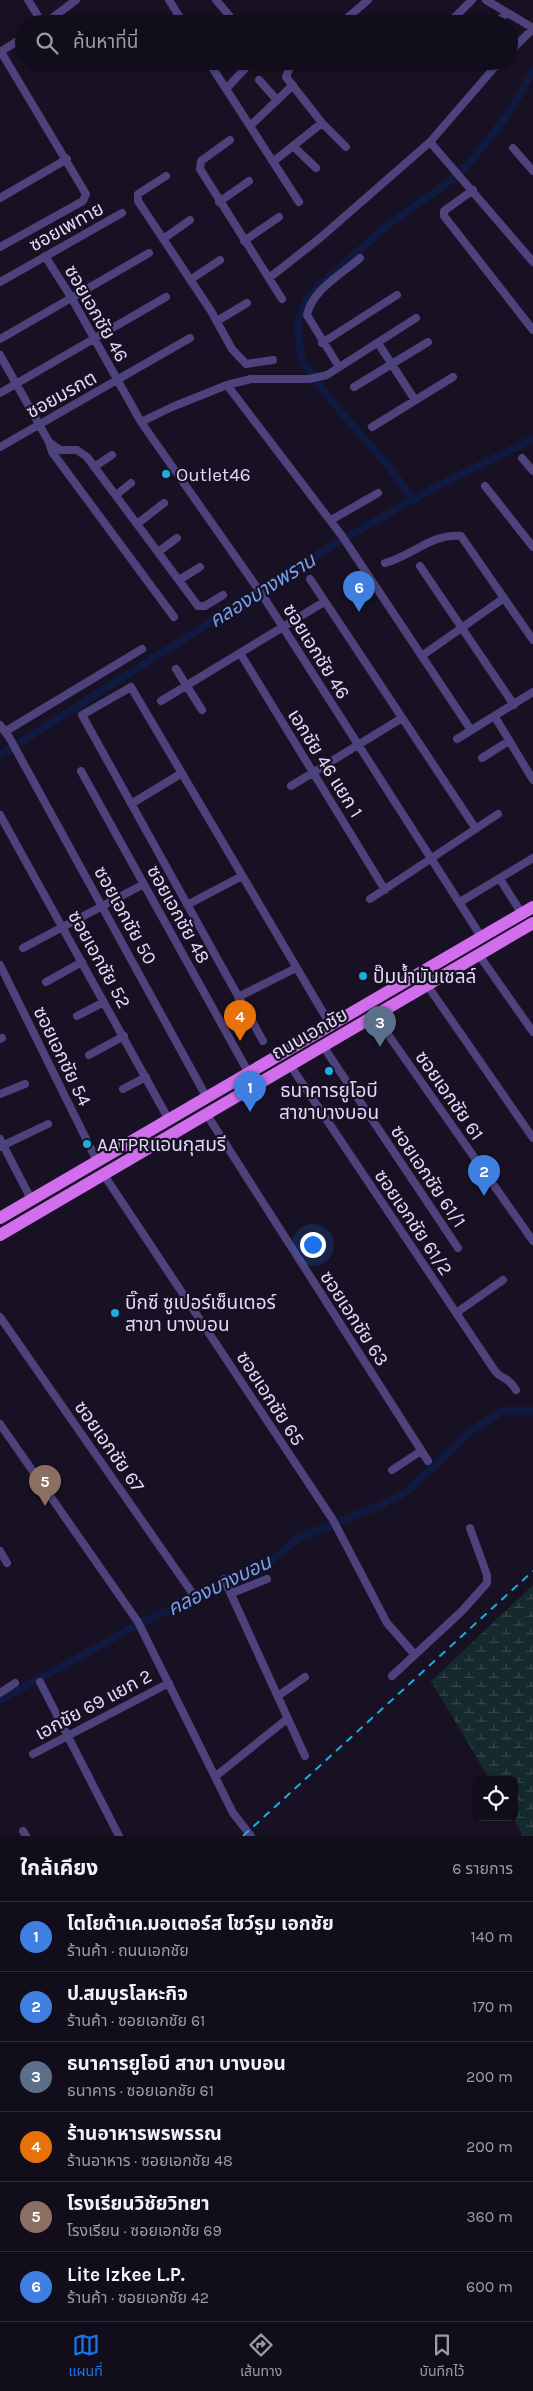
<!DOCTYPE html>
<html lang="th">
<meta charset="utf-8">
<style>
:root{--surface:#110d1a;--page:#1e1b27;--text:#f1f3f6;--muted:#9c9ca2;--line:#302d39;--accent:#1a73e8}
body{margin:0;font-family:Karla,"Noto Sans Thai",sans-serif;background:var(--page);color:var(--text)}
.controls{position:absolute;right:15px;bottom:15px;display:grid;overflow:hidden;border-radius:8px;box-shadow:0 1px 4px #0004}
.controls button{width:45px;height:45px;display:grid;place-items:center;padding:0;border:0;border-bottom:1px solid var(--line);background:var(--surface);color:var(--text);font:25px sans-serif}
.you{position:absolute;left:312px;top:1244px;width:18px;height:18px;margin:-12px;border:4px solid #fff;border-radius:50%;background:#1a73e8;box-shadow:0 0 0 8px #1a73e833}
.badge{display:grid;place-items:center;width:32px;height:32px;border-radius:50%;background:var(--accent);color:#fff;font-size:16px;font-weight:700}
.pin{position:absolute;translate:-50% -41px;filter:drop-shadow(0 1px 2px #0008)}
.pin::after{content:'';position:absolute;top:26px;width:18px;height:15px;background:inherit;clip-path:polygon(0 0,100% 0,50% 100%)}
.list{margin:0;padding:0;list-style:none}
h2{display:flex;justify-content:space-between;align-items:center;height:65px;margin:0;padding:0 20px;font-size:21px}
h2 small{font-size:16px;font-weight:400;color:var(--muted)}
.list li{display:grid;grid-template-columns:32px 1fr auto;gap:15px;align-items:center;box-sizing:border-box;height:70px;padding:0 20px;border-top:1px solid var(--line)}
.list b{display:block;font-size:19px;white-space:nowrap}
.list p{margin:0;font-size:16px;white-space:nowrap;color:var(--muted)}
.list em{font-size:16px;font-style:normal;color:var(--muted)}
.icon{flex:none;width:28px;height:28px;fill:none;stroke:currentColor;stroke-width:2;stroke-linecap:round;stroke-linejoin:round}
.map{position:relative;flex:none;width:533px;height:1836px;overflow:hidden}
.search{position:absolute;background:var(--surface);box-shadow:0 1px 4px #0004;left:15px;right:15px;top:15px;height:55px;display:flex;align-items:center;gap:12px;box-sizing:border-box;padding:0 18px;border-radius:28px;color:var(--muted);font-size:19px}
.sheet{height:485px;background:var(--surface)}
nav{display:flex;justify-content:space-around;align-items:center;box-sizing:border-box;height:70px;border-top:1px solid var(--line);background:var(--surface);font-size:14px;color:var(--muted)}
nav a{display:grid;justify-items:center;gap:2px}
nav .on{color:var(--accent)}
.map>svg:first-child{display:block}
</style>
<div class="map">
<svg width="533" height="1836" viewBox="0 0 533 1836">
<defs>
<pattern id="wetland-marsh" width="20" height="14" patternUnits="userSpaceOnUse" patternTransform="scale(1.25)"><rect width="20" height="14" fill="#152a2d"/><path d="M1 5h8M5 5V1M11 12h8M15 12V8" fill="none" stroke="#37484c"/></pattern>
</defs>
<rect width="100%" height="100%" fill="#171123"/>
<path fill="url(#wetland-marsh)" d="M 533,1585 L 533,1836 L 523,1836 L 512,1817 L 514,1817 L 514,1780 L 490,1780 L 431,1681 Z"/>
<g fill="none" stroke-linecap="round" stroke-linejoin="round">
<path stroke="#10193e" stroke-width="8" d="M 413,500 L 390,468 L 329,398 L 305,365 L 300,353 L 298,322 L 306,300 L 328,278 L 384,228 L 453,179 L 468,165 L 509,113 L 533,71
M 0,755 L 333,545 L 437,486 L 533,439
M 0,1700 L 143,1622 L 265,1567 L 298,1538 L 379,1506 L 408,1491 L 473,1429 L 503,1411 L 533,1411"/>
<path stroke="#4e427d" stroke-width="8" d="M 28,0 L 43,24
M 169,0 L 184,24
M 216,0 L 233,20
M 486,0 L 533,28
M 44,24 L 76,0
M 340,24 L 368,0
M 448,24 L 472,0
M 496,24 L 506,13
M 0,52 L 24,37
M 509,52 L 533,29
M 208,61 L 299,202
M 297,61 L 289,69 L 286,77 L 322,123 L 346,147
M 458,63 L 460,61
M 259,80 L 277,100
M 226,89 L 252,61
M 250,126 L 293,85
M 230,140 L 201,161 L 200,169 L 282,299
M 430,142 L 533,262
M 293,146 L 316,168
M 513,148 L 533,171
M 274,161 L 322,123
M 166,176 L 138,194 L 138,201 L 211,311 L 232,349 L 246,364 L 273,360
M 473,190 L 444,211 L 444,216 L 533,330
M 0,198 L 67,159
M 219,202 L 249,181
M 163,239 L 190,220
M 244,241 L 279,217
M 0,247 L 83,201 L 86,194 L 1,52
M 45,256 L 71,297 L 141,422 L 263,596 L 482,938
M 269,278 L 320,238 L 430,142 L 500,61
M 190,280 L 220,260
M 0,282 L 122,213
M 217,321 L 247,303
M 0,339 L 149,253
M 322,343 L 397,295
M 378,343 L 415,400
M 0,355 L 49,442 L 60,450 L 77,450 L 87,457 L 198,606 L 205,606 L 223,595
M 339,367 L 307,315 C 312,290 342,274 360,258
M 227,385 L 342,536 L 471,730
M 354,387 L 428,342
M 0,393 L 166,297
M 141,422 L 172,407 L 227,385 L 251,379 L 309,379 L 327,375 L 416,318
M 372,427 L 453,377
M 49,442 L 52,452 L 174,617
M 0,447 L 190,338
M 522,458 L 533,471
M 94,467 L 112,455
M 485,486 L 533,547
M 116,495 L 131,483
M 331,520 L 378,493
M 137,524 L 164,503
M 158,552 L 177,538
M 385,563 C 412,556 432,533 461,536 L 533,640
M 420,566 L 514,705
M 310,579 L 476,829
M 179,580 L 200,567
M 240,653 L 385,890
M 423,655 L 504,598
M 176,669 L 202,710
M 161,701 L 324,602
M 495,717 L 533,780
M 0,725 L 9,737 L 207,1098
M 6,731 L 142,649
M 457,739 L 533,692
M 482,758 L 509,741
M 81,771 L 256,1086
M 291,786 L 402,718
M 131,804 L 182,773
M 0,815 L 169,1120
M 500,879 L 522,914
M 370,899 L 498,814
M 460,902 L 533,858
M 187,905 L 242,876
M 23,948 L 144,884
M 479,955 L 533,1032
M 0,965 L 97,1161
M 46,982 L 82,962
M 427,985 L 533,1138
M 238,997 L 296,968
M 77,1016 L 104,1002
M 375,1016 L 533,1241
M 0,1039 L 2,1038
M 263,1041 L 82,715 L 131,687 L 331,1026
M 323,1046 L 458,1248
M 89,1055 L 124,1036
M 290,1065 L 495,1371 C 502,1380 508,1376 516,1390
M 123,1089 L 146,1077
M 0,1094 L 25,1084
M 207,1115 L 428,1461
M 0,1139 L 31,1199
M 0,1147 L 48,1124
M 104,1175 L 333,1520 L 387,1623 L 415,1655
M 456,1313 L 503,1280
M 0,1317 L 193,1594
M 0,1424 L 138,1622 L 233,1813 L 251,1836
M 392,1470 L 421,1451
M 0,1551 L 7,1563
M 224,1579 L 305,1756
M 232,1593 L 267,1579
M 392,1676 L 462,1611 L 487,1583 L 487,1575 L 470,1528
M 40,1682 L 119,1836
M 0,1693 L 15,1683
M 278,1696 L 305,1677
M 33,1754 L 169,1683
M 216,1776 L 287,1719
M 23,1831 L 26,1836"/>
<path stroke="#d26ded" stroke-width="12" d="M 0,1218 L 533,907
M 0,1235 L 533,923"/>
<path stroke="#1caee3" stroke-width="2" stroke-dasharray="8 6" stroke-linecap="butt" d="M 243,1836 L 533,1571"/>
</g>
<g fill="#1caee3" stroke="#171123" stroke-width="2">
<circle cx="166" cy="474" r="5"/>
<circle cx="363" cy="976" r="5"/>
<circle cx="329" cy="1071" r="5"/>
<circle cx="87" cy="1144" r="5"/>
<circle cx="115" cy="1313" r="5"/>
</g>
<g text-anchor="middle" stroke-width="4.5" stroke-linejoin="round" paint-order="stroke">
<g font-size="19" fill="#e2d9fa" stroke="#171123">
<text transform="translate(66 226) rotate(-29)" y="7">ซอยเพทาย</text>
<text transform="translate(97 313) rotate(60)" y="7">ซอยเอกชัย 46</text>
<text transform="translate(61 394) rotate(-29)" y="7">ซอยมรกต</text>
<text transform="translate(317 651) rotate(58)" y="7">ซอยเอกชัย 46</text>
<text transform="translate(326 763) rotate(58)" y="7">เอกชัย 46 แยก 1</text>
<text transform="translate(179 914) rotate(61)" y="7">ซอยเอกชัย 48</text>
<text transform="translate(126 915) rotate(61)" y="7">ซอยเอกชัย 50</text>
<text transform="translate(100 959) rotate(61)" y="7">ซอยเอกชัย 52</text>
<text transform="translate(309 1033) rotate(-30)" y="7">ถนนเอกชัย</text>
<text transform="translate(63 1056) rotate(64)" y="7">ซอยเอกชัย 54</text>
<text transform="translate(450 1095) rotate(55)" y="7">ซอยเอกชัย 61</text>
<text transform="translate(429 1176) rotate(56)" y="7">ซอยเอกชัย 61/1</text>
<text transform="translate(414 1222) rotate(56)" y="7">ซอยเอกชัย 61/2</text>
<text transform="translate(355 1318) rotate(57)" y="7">ซอยเอกชัย 63</text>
<text transform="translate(271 1398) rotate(57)" y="7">ซอยเอกชัย 65</text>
<text transform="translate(110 1446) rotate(55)" y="7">ซอยเอกชัย 67</text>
<text transform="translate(93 1704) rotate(-28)" y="7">เอกชัย 69 แยก 2</text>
</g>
<g font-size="19" fill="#e2d9fa" stroke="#171123" text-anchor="start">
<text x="176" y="481">Outlet46</text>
<text x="373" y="983">ปั๊มน้ำมันเชลล์</text>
<text x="329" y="1097" text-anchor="middle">ธนาคารยูโอบี<tspan x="329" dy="22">สาขาบางบอน</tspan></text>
<text x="97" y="1151">AATPRแอนกุสมรี</text>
<text x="125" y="1309">บิ๊กซี ซูเปอร์เซ็นเตอร์<tspan x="125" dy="22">สาขา บางบอน</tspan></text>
</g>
<g font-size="20" font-style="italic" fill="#73a1ee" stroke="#171123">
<text transform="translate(262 590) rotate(-32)" y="7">คลองบางพราน</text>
<text transform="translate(219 1585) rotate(-26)" y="7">คลองบางบอน</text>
</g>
</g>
</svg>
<div class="controls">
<button><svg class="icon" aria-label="locate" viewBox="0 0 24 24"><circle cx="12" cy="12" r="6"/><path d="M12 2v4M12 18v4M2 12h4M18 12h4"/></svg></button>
</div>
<div class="you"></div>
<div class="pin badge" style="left:250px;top:1112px;background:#3f7fe0">1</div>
<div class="pin badge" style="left:484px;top:1196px;background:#3f7fe0">2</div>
<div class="pin badge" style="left:380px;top:1047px;background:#5c6f8a">3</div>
<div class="pin badge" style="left:240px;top:1041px;background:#e8710a">4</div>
<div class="pin badge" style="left:45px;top:1506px;background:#8d6e63">5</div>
<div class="pin badge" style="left:359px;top:612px;background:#3f7fe0">6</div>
<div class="search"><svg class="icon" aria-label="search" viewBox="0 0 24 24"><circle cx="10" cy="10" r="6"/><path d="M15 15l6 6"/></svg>ค้นหาที่นี่</div>
</div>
<section class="sheet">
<h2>ใกล้เคียง<small>6 รายการ</small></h2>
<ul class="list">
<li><span class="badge" style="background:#3f7fe0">1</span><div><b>โตโยต้าเค.มอเตอร์ส โชว์รูม เอกชัย</b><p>ร้านค้า · ถนนเอกชัย</p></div><em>140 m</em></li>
<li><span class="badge" style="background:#3f7fe0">2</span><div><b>ป.สมบูรโลหะกิจ</b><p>ร้านค้า · ซอยเอกชัย 61</p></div><em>170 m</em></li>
<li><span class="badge" style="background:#5c6f8a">3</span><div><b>ธนาคารยูโอบี สาขา บางบอน</b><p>ธนาคาร · ซอยเอกชัย 61</p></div><em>200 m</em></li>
<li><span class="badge" style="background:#e8710a">4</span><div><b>ร้านอาหารพรพรรณ</b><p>ร้านอาหาร · ซอยเอกชัย 48</p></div><em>200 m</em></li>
<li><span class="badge" style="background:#8d6e63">5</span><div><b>โรงเรียนวิชัยวิทยา</b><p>โรงเรียน · ซอยเอกชัย 69</p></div><em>360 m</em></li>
<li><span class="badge" style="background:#3f7fe0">6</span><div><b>Lite Izkee L.P.</b><p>ร้านค้า · ซอยเอกชัย 42</p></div><em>600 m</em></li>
</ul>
</section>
<nav>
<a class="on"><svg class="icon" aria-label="map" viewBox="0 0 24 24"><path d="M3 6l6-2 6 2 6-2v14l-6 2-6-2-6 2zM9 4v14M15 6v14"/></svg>แผนที่</a>
<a><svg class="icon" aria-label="directions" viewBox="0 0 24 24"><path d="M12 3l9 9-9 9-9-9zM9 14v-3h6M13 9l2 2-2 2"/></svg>เส้นทาง</a>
<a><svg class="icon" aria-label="saved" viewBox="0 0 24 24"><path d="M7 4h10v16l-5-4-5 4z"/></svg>บันทึกไว้</a>
</nav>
